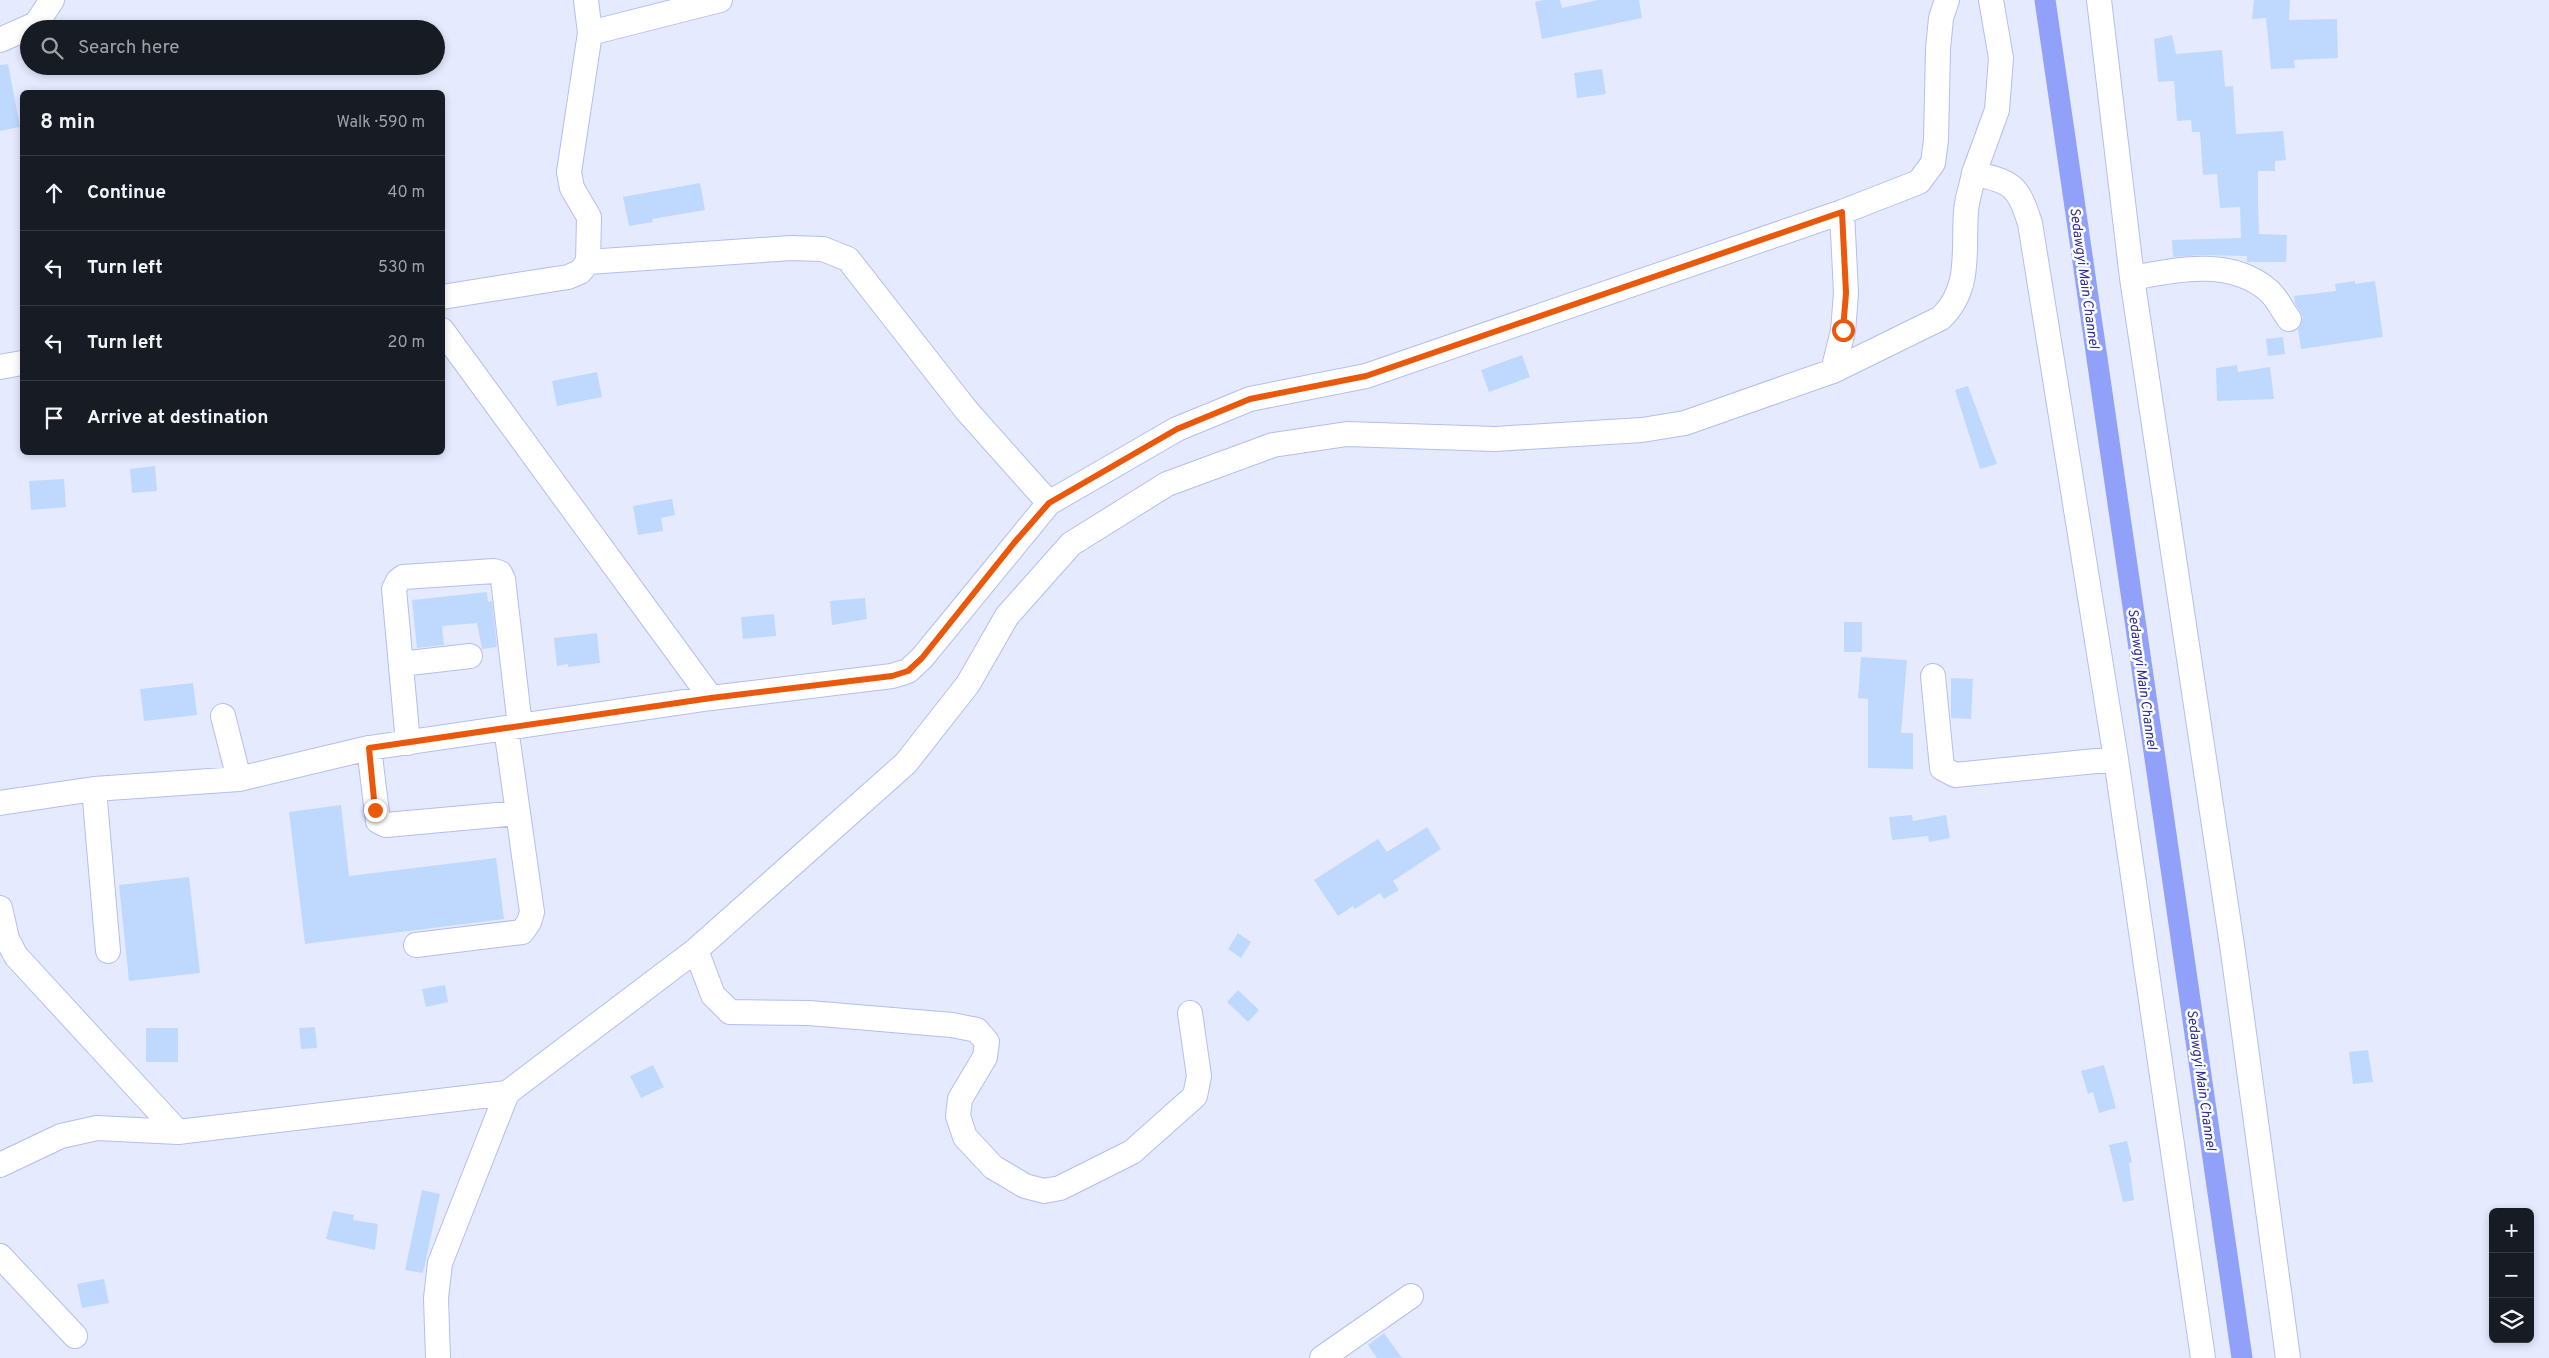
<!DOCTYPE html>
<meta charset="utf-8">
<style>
:root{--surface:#171b24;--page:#242831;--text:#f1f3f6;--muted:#9ea1a6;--line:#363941}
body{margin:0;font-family:Overpass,sans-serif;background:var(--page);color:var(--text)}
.controls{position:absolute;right:15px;bottom:15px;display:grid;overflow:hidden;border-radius:8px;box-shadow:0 2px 8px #0003}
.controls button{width:45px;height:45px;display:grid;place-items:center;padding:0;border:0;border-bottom:1px solid var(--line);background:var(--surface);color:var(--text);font:25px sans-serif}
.stop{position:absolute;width:15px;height:15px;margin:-11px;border:4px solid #ea580c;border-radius:50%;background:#fff}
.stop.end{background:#ea580c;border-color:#fff;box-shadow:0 1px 5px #0008}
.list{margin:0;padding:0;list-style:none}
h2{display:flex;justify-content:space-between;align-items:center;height:65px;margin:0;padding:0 20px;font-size:21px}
h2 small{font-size:16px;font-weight:400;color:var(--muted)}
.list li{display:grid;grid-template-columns:32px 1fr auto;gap:15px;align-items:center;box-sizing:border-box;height:75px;padding:0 20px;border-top:1px solid var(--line)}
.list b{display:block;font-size:19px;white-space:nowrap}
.list em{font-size:16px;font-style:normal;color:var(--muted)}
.icon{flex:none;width:28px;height:28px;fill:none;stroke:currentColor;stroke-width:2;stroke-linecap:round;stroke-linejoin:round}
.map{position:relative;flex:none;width:2549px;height:1358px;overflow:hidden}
.search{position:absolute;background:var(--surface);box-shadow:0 2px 8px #0003;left:20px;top:20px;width:425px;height:55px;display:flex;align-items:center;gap:12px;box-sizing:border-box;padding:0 18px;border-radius:28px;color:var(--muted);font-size:19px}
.panel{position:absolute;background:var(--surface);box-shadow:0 2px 8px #0003;left:20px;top:90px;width:425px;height:365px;border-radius:8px}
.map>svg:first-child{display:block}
</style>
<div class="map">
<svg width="2549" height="1358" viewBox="0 0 2549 1358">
<rect width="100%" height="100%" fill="#e5eaff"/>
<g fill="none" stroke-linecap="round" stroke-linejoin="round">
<path stroke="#91a1fa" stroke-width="21" d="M 2045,0 L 2242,1358"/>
</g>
<path fill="#bed9fd" d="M 1544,0 L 1560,0 L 1562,8 L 1598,0 L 1639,0 L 1642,18 L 1542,39 L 1535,2 Z
M 2254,0 L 2290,0 L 2289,20 L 2337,19 L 2338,58 L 2294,60 L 2295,68 L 2271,69 L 2266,18 L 2252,19 Z
M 2172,35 L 2176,54 L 2222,50 L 2225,87 L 2233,86 L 2236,134 L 2283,131 L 2286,160 L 2275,161 L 2275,171 L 2258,171 L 2258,204 L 2259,234 L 2287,235 L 2286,262 L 2247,262 L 2247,256 L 2202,255 L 2173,257 L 2172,240 L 2241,238 L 2240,207 L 2220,208 L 2217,174 L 2203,175 L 2200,132 L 2192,132 L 2191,120 L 2177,121 L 2174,81 L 2158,82 L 2154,39 Z
M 8,64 L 20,127 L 0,131 L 0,65 Z
M 1602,69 L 1606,94 L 1577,98 L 1574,73 Z
M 700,183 L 705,210 L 652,219 L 653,222 L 629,226 L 623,197 Z
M 2355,281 L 2355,284 L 2375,281 L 2383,337 L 2301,349 L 2298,329 L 2303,317 L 2295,303 L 2294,296 L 2336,291 L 2335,284 Z
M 2283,337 L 2285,354 L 2268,356 L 2266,339 Z
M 1522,355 L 1530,377 L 1489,392 L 1481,370 Z
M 2237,365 L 2238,372 L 2270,367 L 2274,399 L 2217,401 L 2216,368 Z
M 597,372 L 602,397 L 557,406 L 552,381 Z
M 1968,386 L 1997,464 L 1980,469 L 1955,390 Z
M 155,466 L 157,491 L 132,493 L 130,469 Z
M 64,479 L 66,507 L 31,510 L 29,481 Z
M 672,499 L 675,515 L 661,518 L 663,531 L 638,535 L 633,506 Z
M 487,592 L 488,602 L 492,601 L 497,647 L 482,649 L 477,623 L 442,626 L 444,645 L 417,648 L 412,600 Z
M 865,598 L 867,619 L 832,625 L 830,601 Z
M 774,614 L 776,636 L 743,639 L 741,617 Z
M 1844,622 L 1862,622 L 1862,652 L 1844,652 Z
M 597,633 L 600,663 L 568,667 L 568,664 L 557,666 L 554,638 Z
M 1861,657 L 1907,660 L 1901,733 L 1913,733 L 1913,769 L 1868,768 L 1868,699 L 1858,698 Z
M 1951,678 L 1973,679 L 1971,719 L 1951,718 Z
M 193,683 L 197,715 L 144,721 L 140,689 Z
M 341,805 L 349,876 L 496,858 L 504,919 L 305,944 L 289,812 Z
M 1912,815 L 1913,821 L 1946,815 L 1950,838 L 1929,842 L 1928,836 L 1892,840 L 1889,817 Z
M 1427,827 L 1441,849 L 1393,881 L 1399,890 L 1384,899 L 1380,893 L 1355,909 L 1353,906 L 1338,916 L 1314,880 L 1378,839 L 1387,852 Z
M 189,877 L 200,973 L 129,981 L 119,885 Z
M 1238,933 L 1251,942 L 1241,958 L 1228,949 Z
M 445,985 L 448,1002 L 426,1007 L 422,989 Z
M 1238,990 L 1259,1010 L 1248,1022 L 1227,1002 Z
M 315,1027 L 317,1048 L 301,1049 L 299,1028 Z
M 146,1028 L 178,1028 L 178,1062 L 146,1062 Z
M 2368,1050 L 2373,1082 L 2353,1084 L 2349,1052 Z
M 653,1065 L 664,1087 L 641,1098 L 630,1076 Z
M 2104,1065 L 2116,1108 L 2099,1113 L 2093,1092 L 2088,1094 L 2081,1071 Z
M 2127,1141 L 2132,1162 L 2129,1163 L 2134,1200 L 2123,1202 L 2109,1145 Z
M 422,1190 L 440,1194 L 423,1273 L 405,1270 Z
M 333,1211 L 354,1215 L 353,1220 L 378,1224 L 375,1250 L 326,1239 Z
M 104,1279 L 109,1303 L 82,1308 L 77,1284 Z
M 1384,1333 L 1402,1358 L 1377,1358 L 1368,1345 Z"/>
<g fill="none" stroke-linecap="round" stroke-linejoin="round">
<g stroke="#b3bef1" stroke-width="26">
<path id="minor" d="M 586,0 L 590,33
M 1991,0 L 2001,58 L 1997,110 L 1974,173 C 2013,183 2017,184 2030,223 L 2116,759 L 2203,1358
M 2099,0 L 2132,278 L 2233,952 L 2288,1358
M 0,40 L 36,24 L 52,0
M 588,262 L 791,248 L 823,249 L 848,259 L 967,411 L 1049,503
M 2132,278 C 2176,270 2230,257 2269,291 C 2277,298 2283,311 2289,319
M 442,297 L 568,277 L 580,272 L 588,262 L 589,217 L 572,188 L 569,172 L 590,33 L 720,0
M 442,330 L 711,698
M 0,367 L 22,363
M 1833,371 L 1843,331 L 1846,293 L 1842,212
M 401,664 L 470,656
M 1933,676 L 1942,768 L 1955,775 L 2116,759
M 223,716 L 239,779
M 408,743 L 394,589 L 398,581 L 403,577 L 494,571 L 500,573 L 503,579 L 520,726
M 369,748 L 378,821 L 386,825 L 518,813
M 94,789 L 108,951
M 0,803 L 94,789 L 239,779 L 369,748 L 711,698 L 892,676 L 908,671 L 922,658 L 1049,503 L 1177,429 L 1250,399 L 1366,376 L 1842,212 L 1919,182 L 1933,163 L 1936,140 L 1938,49 L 1941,18 L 1947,0
M 0,908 L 7,939 L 16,956 L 178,1132
M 416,945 L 522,932 L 529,922 L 532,912 L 506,728
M 696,950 L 713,995 L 730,1012 L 809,1013 L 952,1025 L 977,1030 L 987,1042 L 985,1057 L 960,1099 L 958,1116 L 965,1137 L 993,1167 L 1025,1186 L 1044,1191 L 1060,1188 L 1132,1152 L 1195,1096 L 1199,1076 L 1190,1013
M 0,1165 L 61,1136 L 97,1128 L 178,1132 L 507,1093
M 0,1256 L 75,1336
M 438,1358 L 436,1298 L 440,1263 L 507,1093 L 696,950 L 906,763 L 968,684 L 1007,616 L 1071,544 L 1167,484 L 1273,445 L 1347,434 L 1495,439 L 1642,430 L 1685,423 L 1833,371 L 1941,318 C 1972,288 1963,250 1966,211 C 1967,198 1972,185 1974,173
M 1322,1358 L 1411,1296"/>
</g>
<use href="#minor" stroke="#fff" stroke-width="24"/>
</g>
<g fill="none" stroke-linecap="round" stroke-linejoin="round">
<path stroke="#ea580c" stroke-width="6" d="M 375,810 L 369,748 L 711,698 L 892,676 L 908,671 L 922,658 L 1014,543 L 1049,503 L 1177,429 L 1250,399 L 1366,376 L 1842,212 L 1846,293 L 1843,330"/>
</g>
<g text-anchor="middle" stroke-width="5" stroke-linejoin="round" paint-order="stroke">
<g font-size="14" font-style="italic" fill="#2e3094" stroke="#fff">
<text transform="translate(2085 278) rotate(82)" y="5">Sedawgyi Main Channel</text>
<text transform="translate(2143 679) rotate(82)" y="5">Sedawgyi Main Channel</text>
<text transform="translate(2202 1080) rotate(82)" y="5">Sedawgyi Main Channel</text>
</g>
</g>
</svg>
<div class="controls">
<button>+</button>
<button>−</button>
<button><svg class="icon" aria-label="layers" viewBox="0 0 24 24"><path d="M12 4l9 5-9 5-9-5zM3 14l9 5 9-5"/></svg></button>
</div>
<div class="stop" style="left:1843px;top:330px"></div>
<div class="stop end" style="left:375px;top:810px"></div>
<div class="search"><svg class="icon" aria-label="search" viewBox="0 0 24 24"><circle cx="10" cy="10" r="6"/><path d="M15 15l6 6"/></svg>Search here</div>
<section class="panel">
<h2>8 min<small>Walk · 590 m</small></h2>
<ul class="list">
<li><svg class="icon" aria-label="ahead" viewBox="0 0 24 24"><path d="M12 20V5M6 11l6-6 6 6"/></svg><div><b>Continue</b></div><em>40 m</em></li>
<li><svg class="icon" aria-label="left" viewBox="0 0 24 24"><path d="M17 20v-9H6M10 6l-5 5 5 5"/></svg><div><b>Turn left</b></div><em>530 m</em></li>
<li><svg class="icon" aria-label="left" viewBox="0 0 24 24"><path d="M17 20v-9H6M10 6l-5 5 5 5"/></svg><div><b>Turn left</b></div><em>20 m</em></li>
<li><svg class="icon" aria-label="arrive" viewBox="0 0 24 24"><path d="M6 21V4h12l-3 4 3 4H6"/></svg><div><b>Arrive at destination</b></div></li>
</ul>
</section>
</div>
